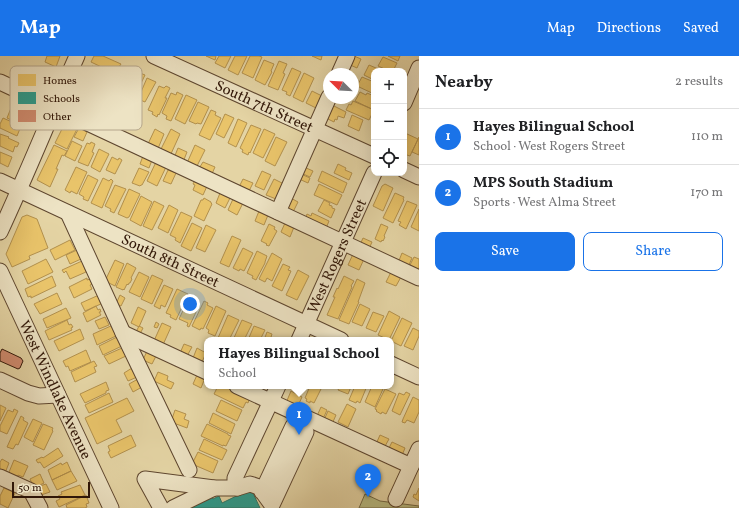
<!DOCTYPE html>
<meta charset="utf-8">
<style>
:root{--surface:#fff;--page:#f2f2f2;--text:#202124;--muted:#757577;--line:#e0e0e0;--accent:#1a73e8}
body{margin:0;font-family:Vollkorn,serif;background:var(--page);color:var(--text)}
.controls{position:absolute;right:12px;top:12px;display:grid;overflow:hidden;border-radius:8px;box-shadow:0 4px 16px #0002}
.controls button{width:36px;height:36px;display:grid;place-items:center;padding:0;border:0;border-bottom:1px solid var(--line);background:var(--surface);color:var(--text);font:20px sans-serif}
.compass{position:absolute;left:323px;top:12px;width:36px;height:36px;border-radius:50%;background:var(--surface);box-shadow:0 4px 16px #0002;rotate:294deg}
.scale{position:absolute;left:12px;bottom:10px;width:78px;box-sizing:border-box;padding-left:4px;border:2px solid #311708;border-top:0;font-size:11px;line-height:14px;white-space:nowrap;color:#311708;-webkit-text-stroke:3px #ede3c4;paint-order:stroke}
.you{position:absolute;left:190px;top:248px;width:14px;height:14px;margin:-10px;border:3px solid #fff;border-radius:50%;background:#1a73e8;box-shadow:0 0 0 6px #1a73e833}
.badge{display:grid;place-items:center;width:26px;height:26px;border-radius:50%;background:var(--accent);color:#fff;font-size:13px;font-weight:700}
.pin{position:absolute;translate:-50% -33px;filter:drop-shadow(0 1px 2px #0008)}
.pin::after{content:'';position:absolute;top:21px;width:14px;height:12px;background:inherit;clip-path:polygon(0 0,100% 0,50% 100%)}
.popup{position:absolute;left:204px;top:281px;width:190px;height:52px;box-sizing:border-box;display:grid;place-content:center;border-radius:8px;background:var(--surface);filter:drop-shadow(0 1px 3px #0005);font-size:13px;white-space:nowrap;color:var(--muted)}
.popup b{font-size:15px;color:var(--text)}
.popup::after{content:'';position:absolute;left:50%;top:100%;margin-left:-8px;border:8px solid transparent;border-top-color:var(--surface)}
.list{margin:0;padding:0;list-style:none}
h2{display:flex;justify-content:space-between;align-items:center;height:52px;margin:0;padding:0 16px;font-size:17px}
h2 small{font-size:13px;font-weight:400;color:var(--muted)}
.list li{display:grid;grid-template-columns:26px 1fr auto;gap:12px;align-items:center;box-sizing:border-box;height:56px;padding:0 16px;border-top:1px solid var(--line)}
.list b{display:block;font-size:15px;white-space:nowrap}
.list p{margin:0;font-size:13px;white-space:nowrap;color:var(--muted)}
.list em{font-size:13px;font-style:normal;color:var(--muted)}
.actions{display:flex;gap:8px;padding:12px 16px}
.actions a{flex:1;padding:9px 0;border:1px solid var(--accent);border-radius:8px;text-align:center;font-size:14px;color:var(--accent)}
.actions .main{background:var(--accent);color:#fff}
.icon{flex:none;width:22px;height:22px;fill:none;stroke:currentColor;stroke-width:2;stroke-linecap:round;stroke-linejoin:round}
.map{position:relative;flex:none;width:419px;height:452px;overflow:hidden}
header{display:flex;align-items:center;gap:24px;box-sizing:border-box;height:56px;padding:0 20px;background:var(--accent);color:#fff}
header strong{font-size:19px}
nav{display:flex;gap:22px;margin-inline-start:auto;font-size:14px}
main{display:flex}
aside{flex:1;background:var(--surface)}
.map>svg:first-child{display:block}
</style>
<header>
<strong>Map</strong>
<nav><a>Map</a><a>Directions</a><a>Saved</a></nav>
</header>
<main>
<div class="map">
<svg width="419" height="452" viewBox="0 0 419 452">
<rect width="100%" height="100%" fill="#e4d4a4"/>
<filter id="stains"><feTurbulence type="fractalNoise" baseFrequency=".005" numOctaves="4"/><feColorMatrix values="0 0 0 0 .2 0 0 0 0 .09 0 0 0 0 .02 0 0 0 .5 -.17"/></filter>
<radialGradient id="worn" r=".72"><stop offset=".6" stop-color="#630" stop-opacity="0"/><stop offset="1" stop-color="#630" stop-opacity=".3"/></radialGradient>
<path fill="#b8bc83" stroke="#746a46" d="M 365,438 L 380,445 L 419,450 L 419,452 L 359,452 Z"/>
<path fill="#e9c46a" stroke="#b2904d" d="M 47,0 L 60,0 L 56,11 L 45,6 Z
M 94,0 L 103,0 L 121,8 L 119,11 L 121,12 L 118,19 L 91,6 Z
M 206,0 L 216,0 L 215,4 Z
M 219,0 L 231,0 L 225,12 L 215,7 Z
M 235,0 L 247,0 L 238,19 L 228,14 Z
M 250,0 L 259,0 L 262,1 L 253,22 L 242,17 Z
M 312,0 L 322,0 L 321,4 Z
M 354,0 L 361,3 L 357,12 L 348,8 Z
M 388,0 L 400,0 L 398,5 Z
M 383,1 L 397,7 L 393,15 L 389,15 L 378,10 Z
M 264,4 L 274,8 L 271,15 L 272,16 L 265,29 L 255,24 Z
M 279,5 L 287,8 L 283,17 L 285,18 L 278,34 L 268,30 Z
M 369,9 L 383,15 L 374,15 L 374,24 L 364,19 Z
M 92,10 L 114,20 L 114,21 L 115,22 L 115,25 L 117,26 L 115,31 L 110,29 L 110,30 L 88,20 Z
M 292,12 L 301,16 L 290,40 L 286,38 L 287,36 L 282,34 Z
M 18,17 L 28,22 L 23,32 L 13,27 Z
M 34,17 L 47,22 L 42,32 L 45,33 L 41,41 L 26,35 Z
M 134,17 L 139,20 L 140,17 L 145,19 L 131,48 L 122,43 Z
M 304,17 L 314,22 L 303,46 L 293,41 Z
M 362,21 L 374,26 L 374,38 L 357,30 Z
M 86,22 L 104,31 L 103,34 L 104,35 L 102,40 L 96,38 L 96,39 L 82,32 Z
M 147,22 L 156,26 L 145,46 L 138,43 Z
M 159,30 L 164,32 L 166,30 L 170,32 L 165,42 L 167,42 L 159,59 L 158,58 L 157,61 L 152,58 L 153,56 L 148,54 Z
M 116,35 L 124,38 L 118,49 L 110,45 L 111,43 L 112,43 Z
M 312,35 L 324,41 L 318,53 L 306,47 Z
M 177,36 L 183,39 L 171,65 L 166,63 L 167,60 L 162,57 L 171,37 L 176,39 Z
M 360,36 L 366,39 L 367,37 L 374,40 L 374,54 L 355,45 Z
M 186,39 L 197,44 L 185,68 L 175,63 Z
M 19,42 L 36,49 L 32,57 L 30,56 L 29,58 L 14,51 Z
M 81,44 L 91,49 L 89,54 L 79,49 Z
M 353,45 L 374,54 L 374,59 L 372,58 L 369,64 L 346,54 L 349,48 L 351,49 Z
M 198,46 L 209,51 L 201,68 L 197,67 L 196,68 L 189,65 Z
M 75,47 L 97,58 L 92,67 L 70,57 Z
M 330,48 L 346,56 L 344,62 L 338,60 L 337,64 L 335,63 L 334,66 L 324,61 Z
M 11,52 L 28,60 L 27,62 L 30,63 L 28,68 L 25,66 L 24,70 L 7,62 Z
M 211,54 L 216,56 L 215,59 L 221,62 L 210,84 L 199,79 Z
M 103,57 L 112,62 L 107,73 L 98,68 Z
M 225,58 L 234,62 L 224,82 L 216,78 Z
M 352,59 L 363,64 L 359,75 L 348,70 Z
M 3,62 L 21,70 L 17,80 L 0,72 L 0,68 Z
M 67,63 L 79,69 L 67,93 L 55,87 Z
M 238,63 L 247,67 L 236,91 L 228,87 Z
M 251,69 L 261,73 L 250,97 L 249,96 L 248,99 L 242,96 L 243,94 L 240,92 Z
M 79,72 L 87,76 L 83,85 L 74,81 Z
M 155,73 L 164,78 L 157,95 L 147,90 Z
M 171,73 L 180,78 L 170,100 L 160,95 Z
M 264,73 L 275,78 L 263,102 L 253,97 Z
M 405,77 L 418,83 L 410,100 L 404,98 L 404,79 Z
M 0,78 L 9,81 L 8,82 L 19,87 L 17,91 L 15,90 L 13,96 L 0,90 Z
M 276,81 L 287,86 L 275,110 L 265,105 Z
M 419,81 L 419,99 L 412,96 Z
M 72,85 L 82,90 L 75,105 L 65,100 Z
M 91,86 L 95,88 L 92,96 L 94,97 L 88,110 L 78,106 L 87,87 L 90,88 Z
M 54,89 L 67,95 L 64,100 L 62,99 L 56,113 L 58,113 L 50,131 L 37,124 Z
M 195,89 L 205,94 L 196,112 L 187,107 Z
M 178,92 L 187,96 L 183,106 L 174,102 Z
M 99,93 L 109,98 L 100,116 L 91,111 Z
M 0,96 L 12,101 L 8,111 L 0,107 Z
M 143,100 L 152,104 L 149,112 L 140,108 Z
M 112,101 L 118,104 L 119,102 L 122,104 L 115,118 L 106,114 Z
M 156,106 L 166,111 L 157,130 L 147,125 Z
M 203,106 L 215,111 L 211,120 L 198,114 Z
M 338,108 L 346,112 L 345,114 L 352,117 L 349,124 L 334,117 Z
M 76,111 L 87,116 L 77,138 L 71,135 L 70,137 L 65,134 Z
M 304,111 L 313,115 L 310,121 L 301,117 Z
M 139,112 L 149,116 L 142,129 L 141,129 L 140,130 L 132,127 Z
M 168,114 L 176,117 L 171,128 L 163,125 Z
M 262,115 L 271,119 L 264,134 L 255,130 Z
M 322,115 L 347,127 L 343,137 L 318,125 Z
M 301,118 L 310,122 L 308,127 L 299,123 Z
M 88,119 L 98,124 L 88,145 L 83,143 L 84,141 L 79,138 Z
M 103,122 L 109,125 L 111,123 L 113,125 L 102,152 L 91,147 Z
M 196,122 L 208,128 L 203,139 L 193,134 L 195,129 L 193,128 Z
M 243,123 L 253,127 L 248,137 L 238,133 Z
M 274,123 L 284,128 L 276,143 L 266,139 Z
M 319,128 L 342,139 L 337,149 L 314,139 Z
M 385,128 L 393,132 L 383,155 L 373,150 L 382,130 Z
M 115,129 L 126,133 L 114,157 L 110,155 L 111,153 L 105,150 Z
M 129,133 L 140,138 L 129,161 L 127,162 L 118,158 Z
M 220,137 L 230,142 L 225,152 L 216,147 Z
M 395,137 L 404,141 L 403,143 L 404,144 L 393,167 L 383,162 Z
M 141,140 L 152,146 L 141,170 L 130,164 Z
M 289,141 L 298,146 L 293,156 L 284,152 Z
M 204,142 L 211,146 L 211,147 L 212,148 L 204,165 L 194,160 L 201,144 L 203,144 Z
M 233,143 L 243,147 L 237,159 L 228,154 Z
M 324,144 L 330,147 L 329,149 L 332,150 L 332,152 L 335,153 L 331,162 L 318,155 Z
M 154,145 L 164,150 L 152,174 L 143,170 Z
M 407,145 L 417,149 L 406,173 L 399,169 L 401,166 L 398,165 Z
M 169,149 L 178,154 L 168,177 L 158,172 Z
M 419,153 L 419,175 L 411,171 Z
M 259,155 L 268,159 L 264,169 L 255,165 Z
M 181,156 L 192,161 L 180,187 L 175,184 L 176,182 L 170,179 Z
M 312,157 L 329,165 L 325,175 L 304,165 L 307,158 L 311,160 Z
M 27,159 L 37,163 L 48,192 L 29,200 L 30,203 L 12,211 L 6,198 L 22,161 Z
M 192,167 L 202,172 L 191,195 L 181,190 Z
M 285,167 L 294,171 L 290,181 L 281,176 Z
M 269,168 L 275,171 L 274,173 L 277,175 L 269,190 L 266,189 L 267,188 L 261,185 Z
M 381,168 L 388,171 L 384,180 L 385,181 L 383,185 L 382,184 L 381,186 L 375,183 Z
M 206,169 L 216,174 L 205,196 L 203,195 L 196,192 Z
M 232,180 L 241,184 L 229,211 L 220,207 Z
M 363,182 L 372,186 L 368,195 L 359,191 Z
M 70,184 L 75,194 L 55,204 L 50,194 Z
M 243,192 L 253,197 L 244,215 L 240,213 L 239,215 L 233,212 Z
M 77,194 L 81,203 L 70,208 L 66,199 Z
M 257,195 L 267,200 L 265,206 L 265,207 L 256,224 L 252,222 L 253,220 L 247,217 Z
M 272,197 L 282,203 L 272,225 L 267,222 L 265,226 L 259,223 Z
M 402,197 L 412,202 L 408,211 L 398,207 Z
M 353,198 L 364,203 L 359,214 L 348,209 Z
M 414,201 L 419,203 L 419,215 L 409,211 Z
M 46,203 L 53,216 L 28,228 L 22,215 Z
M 115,204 L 124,208 L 115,230 L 105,225 Z
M 82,205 L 86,216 L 70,223 L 66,215 L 64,217 L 62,214 Z
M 127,207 L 136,212 L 131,222 L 132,223 L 130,227 L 129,227 L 128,229 L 127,228 L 124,234 L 123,233 L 123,234 L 116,231 Z
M 283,208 L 290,211 L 288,214 L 291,215 L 282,235 L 272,230 Z
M 298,214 L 309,220 L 297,244 L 286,239 Z
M 139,216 L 149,221 L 140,241 L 129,236 Z
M 391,216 L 401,221 L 396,230 L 386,226 Z
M 152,219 L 163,224 L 152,248 L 141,243 Z
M 52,220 L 56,230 L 31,242 L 31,240 L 28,241 L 25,233 Z
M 344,220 L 354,225 L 351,230 L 352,231 L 338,263 L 327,259 L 335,241 L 333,241 L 337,232 L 338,233 Z
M 87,222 L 87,224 L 90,223 L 92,228 L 90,229 L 92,233 L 74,242 L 69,231 Z
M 357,223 L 365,227 L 358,246 L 359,246 L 349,268 L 339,264 Z
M 164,229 L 173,233 L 165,251 L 161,249 L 160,253 L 154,250 Z
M 177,233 L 188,238 L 176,264 L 170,261 L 171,259 L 166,257 Z
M 57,237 L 62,248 L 40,258 L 34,248 Z
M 99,239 L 103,247 L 85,255 L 81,247 Z
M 120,239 L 125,242 L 121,250 L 116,248 Z
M 189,242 L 198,247 L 195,253 L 197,254 L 189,271 L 187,270 L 188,267 L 179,263 Z
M 204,245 L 208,247 L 207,249 L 213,252 L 203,273 L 201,272 L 200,274 L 192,270 Z
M 360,248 L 370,253 L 362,270 L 352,266 Z
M 96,250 L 98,254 L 100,253 L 101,256 L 99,256 L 101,259 L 87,266 L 83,257 Z
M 216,250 L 226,255 L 215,280 L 208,277 L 209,274 L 206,272 Z
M 138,251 L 146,255 L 139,271 L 131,267 Z
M 66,252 L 71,262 L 47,272 L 43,263 Z
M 389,255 L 400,261 L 389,284 L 378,279 Z
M 373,256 L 384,260 L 376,276 L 366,272 Z
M 228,259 L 239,264 L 229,284 L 222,284 L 218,282 Z
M 105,261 L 109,269 L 99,273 L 95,265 Z
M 402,262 L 412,267 L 401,290 L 391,285 Z
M 67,264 L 69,269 L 71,268 L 73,271 L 71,272 L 72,274 L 49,284 L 45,275 Z
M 242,264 L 252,268 L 244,284 L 233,284 Z
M 156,266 L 159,268 L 157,272 L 154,271 Z
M 162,267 L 171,271 L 162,291 L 153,287 Z
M 113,269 L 118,279 L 97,289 L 93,278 Z
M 139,270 L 143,272 L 139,280 L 135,278 Z
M 254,270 L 265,274 L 260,284 L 248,284 Z
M 413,272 L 419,275 L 419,280 L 413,294 L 404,290 Z
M 80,273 L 84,283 L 59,295 L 54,285 Z
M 267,276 L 272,278 L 271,281 L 276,283 L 275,284 L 264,284 Z
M 119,280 L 124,289 L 103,299 L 99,290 Z
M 184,288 L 192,291 L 187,300 L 180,297 Z
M 122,292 L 126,300 L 109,308 L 104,300 Z
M 197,292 L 206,297 L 202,306 L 193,302 Z
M 86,294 L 91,306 L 70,315 L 68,310 L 66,311 L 63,305 Z
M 147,295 L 156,300 L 152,308 L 143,304 Z
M 94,305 L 97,310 L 94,311 L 96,316 L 75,326 L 71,316 Z
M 132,312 L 137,321 L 128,325 L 124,317 Z
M 158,316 L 168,320 L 167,324 L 174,327 L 171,333 L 154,325 Z
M 197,319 L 205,322 L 201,332 L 193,328 Z
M 138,323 L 142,331 L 133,336 L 129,328 Z
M 106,326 L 109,334 L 106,335 L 106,337 L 85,347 L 80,338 Z
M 218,330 L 222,330 L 227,332 L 228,331 L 235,334 L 248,342 L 248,343 L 249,344 L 248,347 L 246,346 L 243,352 L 214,338 Z
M 310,330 L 315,330 L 321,333 L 314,347 L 310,345 L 310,347 L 306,345 L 307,343 L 305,342 Z
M 340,330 L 353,330 L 352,331 L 351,331 L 348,338 L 338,334 Z
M 355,330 L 367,330 L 360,347 L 357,345 L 356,347 L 349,344 Z
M 372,330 L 378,330 L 383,333 L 375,351 L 365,346 Z
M 385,333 L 396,338 L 386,358 L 382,356 L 381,358 L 376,355 L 377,354 L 375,353 Z
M 291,335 L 302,341 L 297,352 L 286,347 Z
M 406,336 L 410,338 L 400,359 L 392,355 L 399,337 L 404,339 Z
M 109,337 L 113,346 L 89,357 L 85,349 Z
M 413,341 L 419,344 L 419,356 L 414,367 L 407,364 L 405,367 L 402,366 L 403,363 Z
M 127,342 L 134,355 L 116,364 L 122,376 L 97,388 L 85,362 Z
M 221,344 L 242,354 L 237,365 L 216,355 Z
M 347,348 L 356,353 L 348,371 L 338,366 Z
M 0,349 L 6,352 L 0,365 Z
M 321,351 L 327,354 L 323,363 L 317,360 Z
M 14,353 L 18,355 L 7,378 L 0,375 L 0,370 L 8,354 L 13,356 Z
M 175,354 L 186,358 L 184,363 L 189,365 L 187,372 L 171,366 Z
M 328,355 L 336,359 L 332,368 L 324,364 Z
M 213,357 L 235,368 L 231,378 L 209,367 Z
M 21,360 L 24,362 L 23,364 L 28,367 L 18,389 L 16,388 L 13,393 L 7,391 Z
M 33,363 L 42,367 L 33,386 L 24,381 Z
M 43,368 L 53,372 L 52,374 L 53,375 L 44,394 L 33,389 Z
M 207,368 L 228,378 L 228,379 L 231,380 L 226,390 L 223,389 L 223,390 L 201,380 Z
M 131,379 L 136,390 L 111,402 L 108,396 L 110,395 L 108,390 Z
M 380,379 L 389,383 L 384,392 L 376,388 Z
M 204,383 L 227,394 L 222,404 L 199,394 Z
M 392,386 L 405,392 L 401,402 L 387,396 Z
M 58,392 L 63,400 L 44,412 L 40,406 L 38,407 L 36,404 L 42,401 L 43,402 Z
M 198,396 L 218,405 L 213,417 L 192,408 Z
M 2,403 L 9,407 L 5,417 L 0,415 L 0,406 Z
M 14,404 L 28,410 L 23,421 L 18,419 L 16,424 L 7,421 Z
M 67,406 L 71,415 L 52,424 L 48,414 L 61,407 L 62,409 Z
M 71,415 L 77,425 L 57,434 L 52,424 Z
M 40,418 L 44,427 L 34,432 L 30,423 Z
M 46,428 L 50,436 L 41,439 L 37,431 Z
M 80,429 L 85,439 L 59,451 L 56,445 L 60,443 L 58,440 L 62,438 L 61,436 Z
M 4,432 L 15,437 L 8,452 L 0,448 L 0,440 Z
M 419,432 L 419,445 L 413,441 L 414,438 L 416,439 Z
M 86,439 L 89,447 L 86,448 L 87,451 L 85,452 L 67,452 L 66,449 Z"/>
<path fill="#2a9d8f" stroke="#2c7566" d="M 251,433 L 260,452 L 187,452 L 211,440 L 213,443 L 219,440 L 222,447 Z"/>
<path fill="#d08b6f" stroke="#311708" d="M 2,293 L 21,302 L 23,305 L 20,312 L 18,313 L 0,305 L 0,297 Z"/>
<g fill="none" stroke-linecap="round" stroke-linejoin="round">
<g stroke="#5e462f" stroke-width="17">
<g id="minor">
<path id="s1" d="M 154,0 L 374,100"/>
<path d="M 339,18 L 347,0"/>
<path d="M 0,26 L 419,222"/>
<path d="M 404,47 L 419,12"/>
<path d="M 404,114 L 419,121"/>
<path id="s2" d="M 0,125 L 341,284"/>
<path d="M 278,156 L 329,41"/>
<path d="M 68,157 L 123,277 L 189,414"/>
<path d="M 0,176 C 27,118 51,58 77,0"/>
<path id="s3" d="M 0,215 L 58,339 L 111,452"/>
<path d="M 123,277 L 207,316"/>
<path id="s4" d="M 299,284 L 374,117"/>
<path d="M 391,308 L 419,321"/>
<path d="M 0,324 L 28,337 L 39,340 L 58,339"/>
<path d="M 237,330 L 411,410"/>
<path d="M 0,421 L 31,435 L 40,452"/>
<path d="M 237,432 L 235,428 L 235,422 L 278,330"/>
<path d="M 396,443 L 419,393"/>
<path d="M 161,452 L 145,423 L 214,432 L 237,432 L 250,428 L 259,431 L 272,449 L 306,376 L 293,370 L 262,436"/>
<path d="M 173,452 L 214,432"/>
</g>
</g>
<use href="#minor" stroke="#ede3c4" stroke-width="15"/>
</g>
<g text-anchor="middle" stroke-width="4" stroke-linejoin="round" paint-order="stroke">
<g font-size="15" fill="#311708" stroke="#ede3c4">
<text dy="5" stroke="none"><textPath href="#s1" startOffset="121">South 7th Street</textPath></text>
<text dy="5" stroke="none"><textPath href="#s4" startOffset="92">West Rogers Street</textPath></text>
<text dy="5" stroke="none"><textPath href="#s2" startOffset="188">South 8th Street</textPath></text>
<text dy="5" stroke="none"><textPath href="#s3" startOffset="131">West Windlake Avenue</textPath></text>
</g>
</g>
<rect x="10" y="10" width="132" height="64" rx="6" fill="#ede3c4" stroke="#b5a68c" stroke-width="1"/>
<rect x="18" y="18" width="18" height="12" fill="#e9c46a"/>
<rect x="18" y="36" width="18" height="12" fill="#2a9d8f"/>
<rect x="18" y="54" width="18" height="12" fill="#d08b6f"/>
<g font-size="11" fill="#311708">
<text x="43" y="28">Homes</text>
<text x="43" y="46">Schools</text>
<text x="43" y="64">Other</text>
</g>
<rect width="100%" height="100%" filter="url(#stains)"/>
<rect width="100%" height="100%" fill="url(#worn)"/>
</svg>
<div class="controls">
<button>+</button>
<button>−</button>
<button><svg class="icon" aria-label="locate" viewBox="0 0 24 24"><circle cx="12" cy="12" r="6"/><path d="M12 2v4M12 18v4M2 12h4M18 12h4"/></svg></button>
</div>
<svg class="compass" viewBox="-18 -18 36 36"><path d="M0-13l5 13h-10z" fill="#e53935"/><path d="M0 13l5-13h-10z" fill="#757577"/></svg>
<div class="scale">50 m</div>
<div class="you"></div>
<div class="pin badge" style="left:299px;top:379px">1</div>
<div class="popup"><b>Hayes Bilingual School</b>School</div>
<div class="pin badge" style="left:368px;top:441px">2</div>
</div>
<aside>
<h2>Nearby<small>2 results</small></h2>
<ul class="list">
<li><span class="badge">1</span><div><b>Hayes Bilingual School</b><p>School · West Rogers Street</p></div><em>110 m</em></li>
<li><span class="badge">2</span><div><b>MPS South Stadium</b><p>Sports · West Alma Street</p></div><em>170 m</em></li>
</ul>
<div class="actions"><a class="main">Save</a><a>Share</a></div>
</aside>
</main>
